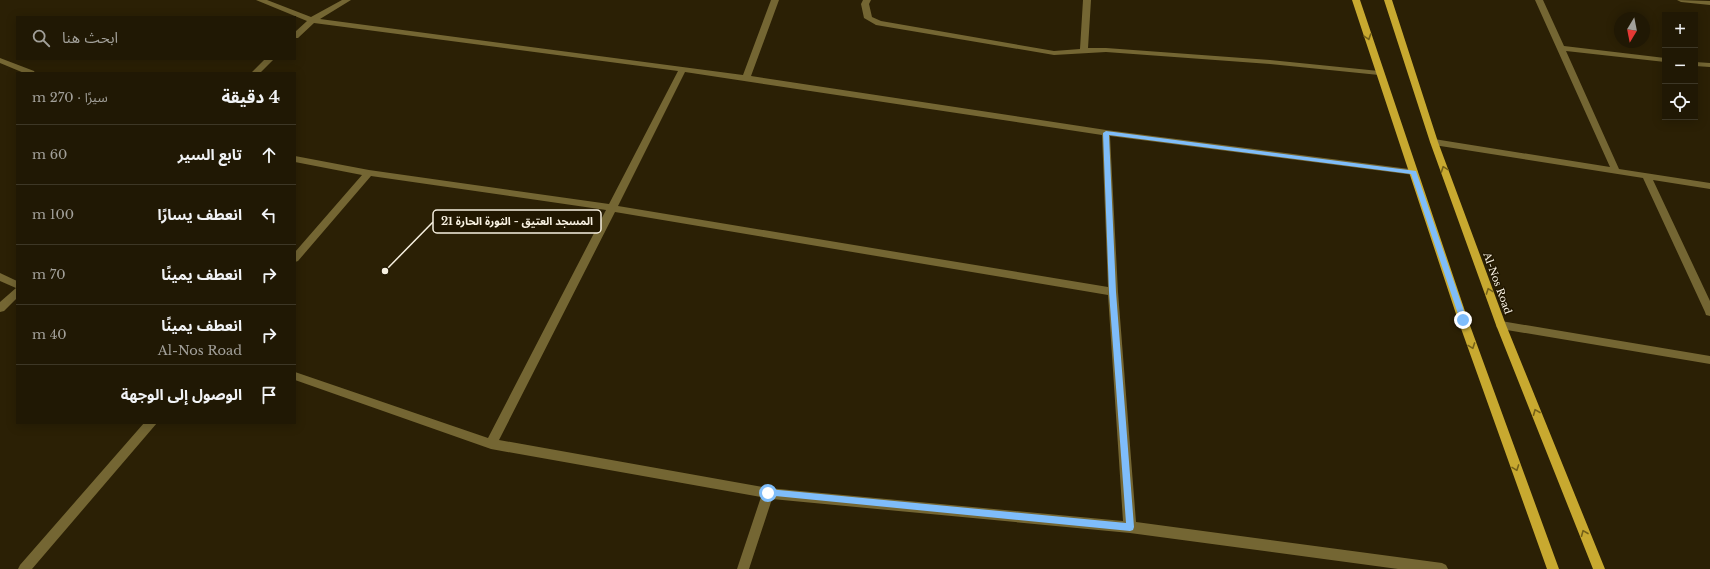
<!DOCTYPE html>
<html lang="ar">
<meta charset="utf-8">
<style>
:root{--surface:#201804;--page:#28210e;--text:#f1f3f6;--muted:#a2a09a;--line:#3d3726}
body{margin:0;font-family:"Libre Baskerville","Noto Sans Arabic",serif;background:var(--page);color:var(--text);direction:rtl}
.controls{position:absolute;right:12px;top:12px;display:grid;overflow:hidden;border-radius:0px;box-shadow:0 2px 10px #0003}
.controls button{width:36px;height:36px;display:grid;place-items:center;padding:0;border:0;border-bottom:1px solid var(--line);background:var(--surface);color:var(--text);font:20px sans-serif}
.compass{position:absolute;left:1614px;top:12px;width:36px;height:36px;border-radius:50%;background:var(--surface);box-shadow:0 2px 10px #0003;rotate:190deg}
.stop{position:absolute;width:12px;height:12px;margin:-9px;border:3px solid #7fbdfa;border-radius:50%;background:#fff}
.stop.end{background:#7fbdfa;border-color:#fff;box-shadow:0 1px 4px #0008}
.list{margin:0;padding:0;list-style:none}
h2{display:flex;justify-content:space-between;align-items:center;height:52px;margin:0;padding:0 16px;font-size:17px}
h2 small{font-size:13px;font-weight:400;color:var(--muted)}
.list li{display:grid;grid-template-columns:26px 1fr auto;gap:12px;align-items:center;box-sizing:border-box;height:60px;padding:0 16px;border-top:1px solid var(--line)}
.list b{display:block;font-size:15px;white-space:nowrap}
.list p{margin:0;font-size:13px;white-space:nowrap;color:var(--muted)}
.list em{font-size:13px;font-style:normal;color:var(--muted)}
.icon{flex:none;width:22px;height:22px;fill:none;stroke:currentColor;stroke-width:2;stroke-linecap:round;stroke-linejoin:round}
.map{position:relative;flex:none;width:1710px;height:569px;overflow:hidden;direction:ltr}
.search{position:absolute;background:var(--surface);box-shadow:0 2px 10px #0003;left:16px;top:16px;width:280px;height:44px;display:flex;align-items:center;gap:10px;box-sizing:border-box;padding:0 14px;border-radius:0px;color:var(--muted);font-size:15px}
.panel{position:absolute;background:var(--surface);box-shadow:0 2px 10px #0003;left:16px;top:72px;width:280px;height:352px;border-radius:0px;direction:rtl}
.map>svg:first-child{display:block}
</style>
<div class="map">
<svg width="1710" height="569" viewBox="0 0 1710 569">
<rect width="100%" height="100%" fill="#2b2005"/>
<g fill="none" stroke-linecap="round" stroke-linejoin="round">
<path fill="#746633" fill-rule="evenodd" d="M 256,0 L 267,0 L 311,17 L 342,0 L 351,0 L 320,19 L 743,75 L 771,0 L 779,0 L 751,76 L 1106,130 L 1417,170 L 1418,172 L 1414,175 L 1110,136 L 1118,292 L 1136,522 L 1442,563 L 1446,565 L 1448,569 L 1398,569 L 1130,533 L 772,499 L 749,569 L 737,569 L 761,497 L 491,449 L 295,380 L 295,372 L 488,438 L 606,210 L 371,176 L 298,261 L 295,262 L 295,252 L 362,175 L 295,162 L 295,156 L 369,170 L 609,204 L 678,71 L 314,23 L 298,38 L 295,38 L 295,32 L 307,21 ZM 685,72 L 1102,135 L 1108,287 L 618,206 ZM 615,212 L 1108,295 L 1123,521 L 768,488 L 499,440 Z
M 863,0 L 871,0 L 869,4 L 872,17 L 881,21 L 1054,51 L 1080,49 L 1083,0 L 1091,0 L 1088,48 L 1106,48 L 1270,60 L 1379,71 L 1383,73 L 1379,75 L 1270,64 L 1106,52 L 1054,55 L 876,25 L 864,18 L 861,4 Z
M 1535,0 L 1543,0 L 1564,46 L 1665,58 L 1665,62 L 1566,51 L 1619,169 L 1710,183 L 1710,189 L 1653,180 L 1710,301 L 1710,316 L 1706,315 L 1705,312 L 1643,178 L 1434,145 L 1430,142 L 1434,139 L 1610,167 Z
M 1677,0 L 1710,1 L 1710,5 L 1681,2 Z
M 0,58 L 34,71 L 35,73 L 24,73 L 0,63 Z
M 265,59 L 274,59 L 260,73 L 251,73 Z
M 1695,62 L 1710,63 L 1710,67 L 1695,66 Z
M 0,273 L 17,281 L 17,298 L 4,311 L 0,312 L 0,302 L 16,288 L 0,281 Z
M 1501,321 L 1710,356 L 1710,364 L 1501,329 L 1497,328 L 1496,325 L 1497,322 Z
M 144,423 L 157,423 L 32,569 L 18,569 L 20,565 Z"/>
<path fill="#c8a930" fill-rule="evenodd" d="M 1352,0 L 1360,0 L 1468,320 L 1559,569 L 1547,569 L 1458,320 Z
M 1384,0 L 1392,0 L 1438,142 L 1506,325 L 1605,569 L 1593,569 L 1496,325 L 1430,142 Z"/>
</g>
<defs><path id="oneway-chevron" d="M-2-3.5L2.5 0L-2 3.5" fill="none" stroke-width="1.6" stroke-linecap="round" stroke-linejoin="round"/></defs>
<g stroke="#746018">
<use href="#oneway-chevron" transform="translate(1368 37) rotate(72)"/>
<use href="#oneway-chevron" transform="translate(1444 169) rotate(-110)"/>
<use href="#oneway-chevron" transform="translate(1489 291) rotate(-110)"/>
<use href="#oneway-chevron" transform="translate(1472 346) rotate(70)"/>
<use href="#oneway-chevron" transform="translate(1536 412) rotate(-112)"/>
<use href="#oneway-chevron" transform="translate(1516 468) rotate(70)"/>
<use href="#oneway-chevron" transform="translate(1584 533) rotate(-112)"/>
</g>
<path fill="#7fbdfa" d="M 1106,131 L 1416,171 L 1467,320 L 1463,323 L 1460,320 L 1411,174 L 1109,135 L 1116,292 L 1134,527 L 1133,530 L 1130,531 L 765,495 L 765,490 L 768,489 L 1126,523 L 1109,292 L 1103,133 Z"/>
<g text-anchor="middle" stroke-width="3" stroke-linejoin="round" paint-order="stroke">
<g font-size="10" fill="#f8f1e1" stroke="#211700">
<text transform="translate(1498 283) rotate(70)" y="4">Al-Nos Road</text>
</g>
</g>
<path fill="none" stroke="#f8f1e1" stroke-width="1.5" d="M385 271L433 222"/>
<circle fill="#f8f1e1" stroke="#211700" stroke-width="1.5" cx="385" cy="271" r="4"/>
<rect fill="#211700" stroke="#f8f1e1" stroke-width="1.5" x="433" y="210" width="168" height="23" rx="4"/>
<g font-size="11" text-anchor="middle" font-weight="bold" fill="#f8f1e1">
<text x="517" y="225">المسجد العتيق - الثورة الحارة 21</text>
</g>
</svg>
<div class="controls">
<button>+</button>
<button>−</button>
<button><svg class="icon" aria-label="locate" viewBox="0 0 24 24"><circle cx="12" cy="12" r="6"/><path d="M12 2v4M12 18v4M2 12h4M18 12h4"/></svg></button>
</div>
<svg class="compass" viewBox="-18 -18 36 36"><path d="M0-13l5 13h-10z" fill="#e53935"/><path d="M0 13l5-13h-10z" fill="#a2a09a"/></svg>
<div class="stop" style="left:768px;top:493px"></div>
<div class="stop end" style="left:1463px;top:320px"></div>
<div class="search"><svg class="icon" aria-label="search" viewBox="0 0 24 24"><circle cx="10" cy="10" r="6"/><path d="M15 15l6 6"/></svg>ابحث هنا</div>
<section class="panel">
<h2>4 دقيقة<small>سيرًا · 270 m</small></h2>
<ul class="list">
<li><svg class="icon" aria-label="ahead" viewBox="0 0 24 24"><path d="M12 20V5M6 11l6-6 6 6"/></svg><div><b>تابع السير</b></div><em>60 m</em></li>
<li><svg class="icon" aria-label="left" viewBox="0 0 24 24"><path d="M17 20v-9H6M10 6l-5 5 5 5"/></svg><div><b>انعطف يسارًا</b></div><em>100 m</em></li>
<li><svg class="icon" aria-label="right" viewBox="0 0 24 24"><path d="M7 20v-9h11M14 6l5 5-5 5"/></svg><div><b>انعطف يمينًا</b></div><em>70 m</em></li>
<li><svg class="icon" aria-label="right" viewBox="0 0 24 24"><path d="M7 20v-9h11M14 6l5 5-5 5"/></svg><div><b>انعطف يمينًا</b><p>Al-Nos Road</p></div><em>40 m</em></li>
<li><svg class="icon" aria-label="arrive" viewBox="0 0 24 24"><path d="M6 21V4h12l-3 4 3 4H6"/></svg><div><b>الوصول إلى الوجهة</b></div></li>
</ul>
</section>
</div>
